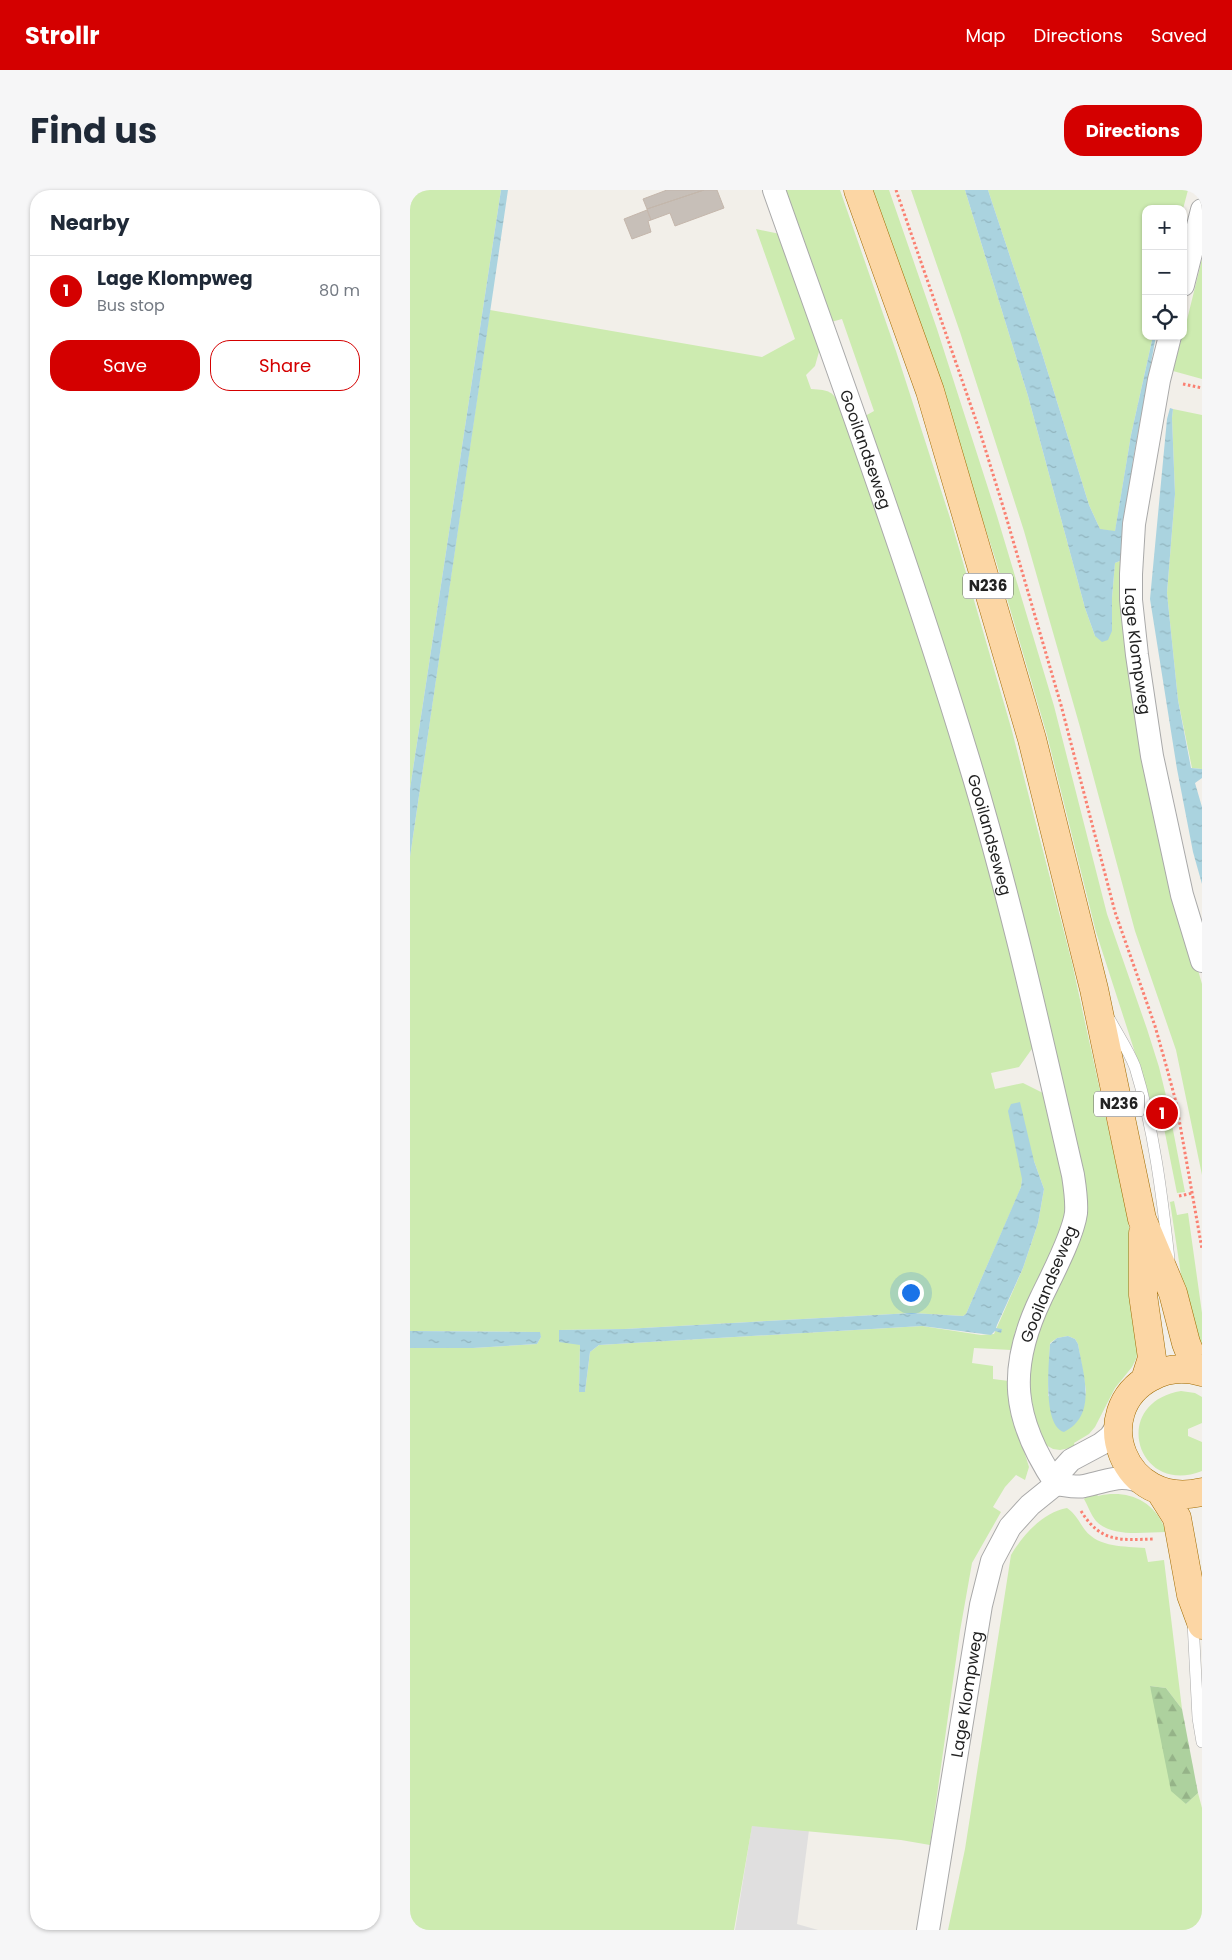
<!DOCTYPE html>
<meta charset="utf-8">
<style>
:root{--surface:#fff;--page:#f6f6f7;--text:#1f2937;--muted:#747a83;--line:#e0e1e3;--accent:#d40000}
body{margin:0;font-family:Poppins,sans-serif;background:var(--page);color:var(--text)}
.controls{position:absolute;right:15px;top:15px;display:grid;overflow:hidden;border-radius:10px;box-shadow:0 1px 4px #0004}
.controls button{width:45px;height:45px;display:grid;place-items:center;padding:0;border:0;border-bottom:1px solid var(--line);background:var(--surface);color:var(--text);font:25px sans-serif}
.you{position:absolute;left:500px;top:1102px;width:18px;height:18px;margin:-12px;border:4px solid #fff;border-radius:50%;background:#1a73e8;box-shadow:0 0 0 8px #1a73e833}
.badge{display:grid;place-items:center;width:32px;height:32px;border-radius:50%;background:var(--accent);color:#fff;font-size:16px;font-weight:700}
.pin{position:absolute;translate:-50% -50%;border:2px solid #fff;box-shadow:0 1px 5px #0006}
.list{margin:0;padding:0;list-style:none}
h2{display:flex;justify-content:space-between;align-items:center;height:65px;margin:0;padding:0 20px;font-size:21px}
h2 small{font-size:16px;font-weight:400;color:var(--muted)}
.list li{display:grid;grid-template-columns:32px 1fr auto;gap:15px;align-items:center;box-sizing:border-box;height:70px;padding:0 20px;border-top:1px solid var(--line)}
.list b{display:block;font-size:19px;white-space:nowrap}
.list p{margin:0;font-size:16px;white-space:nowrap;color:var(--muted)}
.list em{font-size:16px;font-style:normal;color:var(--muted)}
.actions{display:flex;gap:10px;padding:15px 20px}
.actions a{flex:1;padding:11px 0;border:1px solid var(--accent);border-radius:20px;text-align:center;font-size:18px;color:var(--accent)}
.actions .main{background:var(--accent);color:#fff}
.icon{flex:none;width:28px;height:28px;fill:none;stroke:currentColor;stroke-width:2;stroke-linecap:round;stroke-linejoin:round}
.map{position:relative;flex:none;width:792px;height:1740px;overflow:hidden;border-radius:20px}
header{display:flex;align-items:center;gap:30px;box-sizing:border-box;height:70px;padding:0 25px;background:var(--accent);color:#fff}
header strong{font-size:24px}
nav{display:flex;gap:28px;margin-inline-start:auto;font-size:18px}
.intro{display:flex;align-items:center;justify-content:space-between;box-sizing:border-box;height:120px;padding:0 30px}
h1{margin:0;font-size:35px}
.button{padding:12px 22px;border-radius:20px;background:var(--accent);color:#fff;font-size:18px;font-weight:700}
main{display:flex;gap:30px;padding:0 30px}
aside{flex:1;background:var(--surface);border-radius:20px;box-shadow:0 1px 4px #0004}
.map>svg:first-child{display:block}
</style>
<header>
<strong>Strollr</strong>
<nav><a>Map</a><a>Directions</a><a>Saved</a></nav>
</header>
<div class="intro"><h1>Find us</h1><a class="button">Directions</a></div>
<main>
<aside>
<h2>Nearby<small></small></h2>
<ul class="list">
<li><span class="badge">1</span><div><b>Lage Klompweg</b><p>Bus stop</p></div><em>80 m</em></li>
</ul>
<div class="actions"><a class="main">Save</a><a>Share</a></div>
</aside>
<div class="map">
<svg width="792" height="1740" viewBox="0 0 792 1740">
<defs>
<pattern id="forest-firs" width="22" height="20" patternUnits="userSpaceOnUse" patternTransform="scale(1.25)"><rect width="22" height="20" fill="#add19e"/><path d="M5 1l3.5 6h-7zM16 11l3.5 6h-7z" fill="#95b388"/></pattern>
<pattern id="water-ripples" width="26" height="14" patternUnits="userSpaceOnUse" patternTransform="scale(1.25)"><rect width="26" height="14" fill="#aad3df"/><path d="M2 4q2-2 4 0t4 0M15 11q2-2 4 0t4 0" fill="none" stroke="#92b5bf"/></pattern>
</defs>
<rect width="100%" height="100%" fill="#f2efe9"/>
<path fill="#e0dfdf" d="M 342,1635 L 399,1640 L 387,1734 L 408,1740 L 325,1740 Z"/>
<path fill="#cdebb0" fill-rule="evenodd" d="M 0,0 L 91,0 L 0,599 Z
M 374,0 L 430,0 L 486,161 L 541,331 L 602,541 L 662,773 L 718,1028 L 728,1122 L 728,1161 L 726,1169 L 722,1177 L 705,1198 L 685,1237 L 679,1244 L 664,1253 L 665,1257 L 650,1260 L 643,1259 L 636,1255 L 627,1242 L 618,1187 L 623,1152 L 675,1022 L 455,226 L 464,221 L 432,129 L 421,132 ZM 658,1146 L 665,1149 L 668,1154 L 676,1200 L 674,1216 L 638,1206 L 640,1153 L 647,1148 Z
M 463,0 L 479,0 L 527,139 L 587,326 L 644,516 L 697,724 L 737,839 L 749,877 L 758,914 L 775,1002 L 767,1003 L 753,933 L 757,931 L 752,908 L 740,909 L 686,742 L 637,545 L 586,371 L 504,117 Z
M 501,0 L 555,0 L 618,206 L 675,418 L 685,446 L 702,441 L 702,408 L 705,373 L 712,370 L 771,721 L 792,794 L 792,985 L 766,860 L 725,741 L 670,537 L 614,341 L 550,142 Z
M 578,0 L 778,0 L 773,19 L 736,19 L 736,146 L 743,146 L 721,245 L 705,342 L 690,339 L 679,315 L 631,160 Z
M 346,39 L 370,44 L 410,158 L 405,176 L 396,185 L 401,199 C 420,200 422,201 432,217 L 480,352 L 582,680 L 624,856 L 609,877 L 581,883 L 585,899 L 613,893 L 635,904 L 656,1001 L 654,1033 L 605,1142 L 601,1160 L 564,1158 L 562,1173 L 583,1176 L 583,1189 L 599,1191 L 610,1248 L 619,1277 L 615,1290 L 606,1285 L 595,1297 L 583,1317 L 591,1322 L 562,1373 L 550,1441 L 520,1655 L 491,1650 L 342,1636 L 324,1740 L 0,1740 L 0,1158 L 63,1158 L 127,1154 L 131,1147 L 129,1142 L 0,1141 L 0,667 L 80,120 L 352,167 L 385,149 ZM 624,971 L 634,999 L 628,1033 L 613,1078 L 584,1144 L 571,1145 L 512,1136 L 189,1155 L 180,1162 L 175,1202 L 169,1201 L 170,1155 L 149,1140 L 215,1139 L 502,1123 L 553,1126 L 556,1124 L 607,1007 L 611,997 L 612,989 Z
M 792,69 L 792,189 L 763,181 L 772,146 L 773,146 Z
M 763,219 L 792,225 L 792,579 L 782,578 L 768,510 L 757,403 L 765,304 L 762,228 Z
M 764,1011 L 767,1025 L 778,1023 L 792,1123 L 792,1158 L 776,1118 L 760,1012 Z
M 771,1201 L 785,1203 L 792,1207 L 792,1233 L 778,1239 L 778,1246 L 792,1252 L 792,1281 C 727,1307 699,1213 771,1201 Z
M 686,1303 L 688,1306 C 718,1299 746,1311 756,1342 C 735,1342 702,1348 686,1331 C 681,1325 678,1316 674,1309 L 676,1307 Z
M 657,1318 C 666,1324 669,1332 675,1340 C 689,1358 715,1356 735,1358 L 738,1372 L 754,1370 L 772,1519 L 756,1498 L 740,1496 L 776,1614 L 788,1603 L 792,1618 L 792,1740 L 538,1740 L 555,1659 L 601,1365 C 613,1345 633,1322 657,1318 Z"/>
<path fill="url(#forest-firs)" d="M 740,1496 L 756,1498 L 772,1519 L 788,1603 L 776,1614 L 761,1601 Z"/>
<path fill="url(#water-ripples)" d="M 91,0 L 98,0 L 0,667 L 0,599 Z
M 555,0 L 578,0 L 631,160 L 679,315 L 690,339 L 705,341 L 721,245 L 743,146 L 746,146 L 723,270 L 712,370 L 705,373 L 702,408 L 702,441 L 698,450 L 692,452 L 685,446 L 675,418 L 618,206 Z
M 760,218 L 763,219 L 762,228 L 765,304 L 757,403 L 768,510 L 781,578 L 792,579 L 792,588 L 785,593 L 792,617 L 792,694 L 783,662 L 767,579 L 740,409 L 757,229 Z
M 610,912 L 624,971 L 634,999 L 628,1033 L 613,1078 L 587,1135 L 586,1138 L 592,1139 L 591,1143 L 585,1141 L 581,1145 L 512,1136 L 189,1155 L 180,1162 L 175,1202 L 169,1202 L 170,1155 L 149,1152 L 149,1140 L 215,1139 L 502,1123 L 553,1126 L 556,1124 L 611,997 L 612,989 L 598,921 L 601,914 Z
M 0,1141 L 130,1142 L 131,1147 L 127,1154 L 63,1158 L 0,1158 Z
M 658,1146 L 665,1149 L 668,1154 C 673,1184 688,1225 654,1242 C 632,1236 639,1172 640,1154 L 647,1148 Z"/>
<path fill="#c7bfb8" stroke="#c4b6ab" d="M 294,0 L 307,0 L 314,18 L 265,36 L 260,23 L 241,30 L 237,19 Z
M 294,0 L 237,19 L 233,9 L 257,0 Z
M 237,20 L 241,30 L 238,31 L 241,42 L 222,49 L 214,29 Z"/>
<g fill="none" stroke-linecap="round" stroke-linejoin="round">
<g stroke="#a9a9a9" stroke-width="12">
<path id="lane" d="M 700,830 C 708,845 719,861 725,877 C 744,939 752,1005 759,1069
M 783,1432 L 788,1528 L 792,1552"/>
</g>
<g stroke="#a9a9a9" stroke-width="24">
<g id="street">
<path id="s1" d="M 364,0 C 431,189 500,377 558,568 C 600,705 631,846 663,985 C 665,998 667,1010 666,1023 C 663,1046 641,1087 631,1108 C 597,1179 602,1229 646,1294"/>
<path d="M 773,95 L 792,20"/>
<path id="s2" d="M 760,146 L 749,190 L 724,334 L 721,384 L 721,410 L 727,465 L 742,566 L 772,705 L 792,771"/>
<path d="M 646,1294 C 655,1295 666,1298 674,1296 C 700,1291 710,1282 736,1294"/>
<path id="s3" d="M 518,1740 L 571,1415 L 582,1371 L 600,1337 L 620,1315 L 646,1294 L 652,1280 L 661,1270 L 691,1254 L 700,1247 L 706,1238 L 710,1227"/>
</g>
</g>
<g stroke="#a06b00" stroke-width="29">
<path id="primary" d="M 448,0 L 520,201 L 622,549 L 684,799 L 732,1029 L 763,1103 L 776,1153 L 782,1168 L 792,1177
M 733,1043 L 733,1105 L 742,1168 L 735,1190
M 792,1182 C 774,1177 757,1178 741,1187 C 677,1221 713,1321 792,1302
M 750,1301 L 767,1328 L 781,1405 L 792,1435"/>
</g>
<path stroke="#fa8072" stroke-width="3" stroke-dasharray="2.5 2.5" stroke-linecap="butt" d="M 486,0 L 570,242 L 595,323 L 651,515 L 705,722 L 745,836 L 756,875 L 766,912 L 792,1059
M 773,194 L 792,198
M 769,1006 L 783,1003
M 671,1321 C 691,1353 710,1350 744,1349"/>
<use href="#lane" stroke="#fff" stroke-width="11"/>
<use href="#street" stroke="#fff" stroke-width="22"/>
<use href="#primary" stroke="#fcd6a4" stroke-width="28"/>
</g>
<g text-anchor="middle" stroke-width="4" stroke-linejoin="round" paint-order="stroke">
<g fill="#fff" stroke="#646464" stroke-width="1">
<rect x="553" y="383.5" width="50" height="25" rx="4"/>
<rect x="684" y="901.5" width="50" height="25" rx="4"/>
</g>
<g font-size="15" font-weight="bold" fill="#222">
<text x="578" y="401">N236</text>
<text x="709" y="919">N236</text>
</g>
<g font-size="16" fill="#222" stroke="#fff">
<text dy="6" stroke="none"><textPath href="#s1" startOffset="275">Gooilandseweg</textPath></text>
<text dy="6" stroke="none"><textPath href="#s2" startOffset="319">Lage Klompweg</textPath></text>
<text dy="6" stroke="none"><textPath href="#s1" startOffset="680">Gooilandseweg</textPath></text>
<text transform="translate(638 1094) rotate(-68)" y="6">Gooilandseweg</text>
<text dy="6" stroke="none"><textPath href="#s3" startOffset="239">Lage Klompweg</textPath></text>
</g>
</g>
</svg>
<div class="controls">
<button>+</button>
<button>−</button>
<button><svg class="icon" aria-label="locate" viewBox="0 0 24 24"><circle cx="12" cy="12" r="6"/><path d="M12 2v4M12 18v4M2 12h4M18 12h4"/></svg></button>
</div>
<div class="you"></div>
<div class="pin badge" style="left:752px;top:923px">1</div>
</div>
</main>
